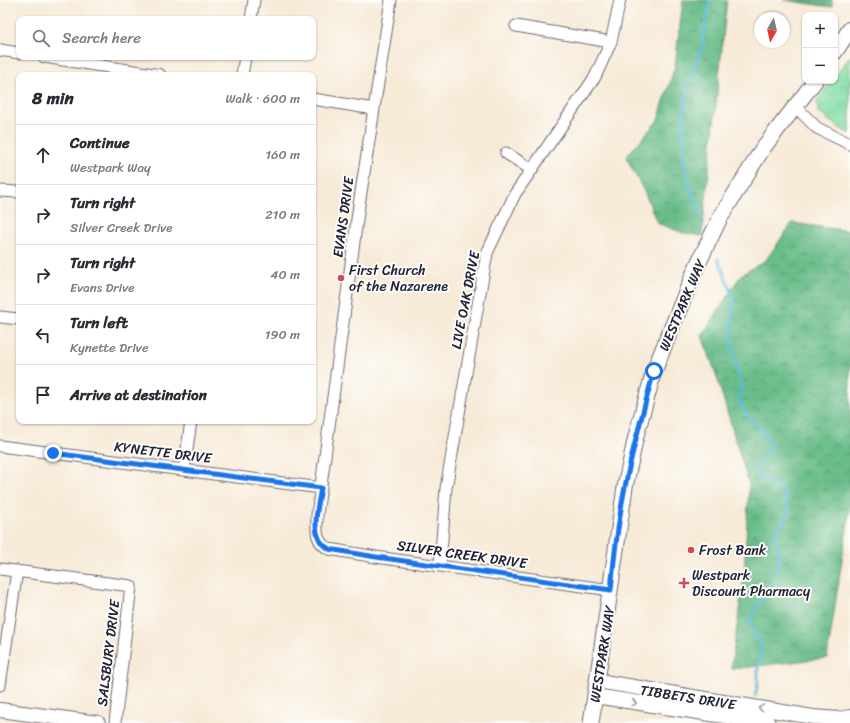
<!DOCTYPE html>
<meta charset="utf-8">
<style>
:root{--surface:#fff;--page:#f2f2f3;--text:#2b2b33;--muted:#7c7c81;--line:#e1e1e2}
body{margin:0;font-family:Sriracha,sans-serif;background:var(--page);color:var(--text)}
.controls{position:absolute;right:12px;top:12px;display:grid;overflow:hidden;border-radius:8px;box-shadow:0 1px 3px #0004}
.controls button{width:36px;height:36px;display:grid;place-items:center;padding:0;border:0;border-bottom:1px solid var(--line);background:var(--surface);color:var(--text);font:20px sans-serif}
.compass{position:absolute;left:754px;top:12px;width:36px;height:36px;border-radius:50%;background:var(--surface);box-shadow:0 1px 3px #0004;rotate:188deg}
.stop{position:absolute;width:12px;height:12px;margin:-9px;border:3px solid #1a73e8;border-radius:50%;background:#fff}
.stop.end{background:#1a73e8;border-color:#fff;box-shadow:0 1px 4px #0008}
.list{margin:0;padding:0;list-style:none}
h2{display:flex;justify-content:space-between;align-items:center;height:52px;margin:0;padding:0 16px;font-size:17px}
h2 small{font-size:13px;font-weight:400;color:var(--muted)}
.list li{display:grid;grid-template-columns:26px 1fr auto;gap:12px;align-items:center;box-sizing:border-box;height:60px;padding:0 16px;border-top:1px solid var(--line)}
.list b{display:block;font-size:15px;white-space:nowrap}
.list p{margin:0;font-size:13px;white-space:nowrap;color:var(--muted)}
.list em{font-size:13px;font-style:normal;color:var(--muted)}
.icon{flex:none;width:22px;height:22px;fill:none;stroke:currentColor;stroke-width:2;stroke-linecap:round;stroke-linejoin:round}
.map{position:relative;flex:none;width:850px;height:723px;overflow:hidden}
.search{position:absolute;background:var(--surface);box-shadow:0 1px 3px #0004;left:16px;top:16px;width:300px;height:44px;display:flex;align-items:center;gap:10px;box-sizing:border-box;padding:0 14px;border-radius:8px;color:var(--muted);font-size:15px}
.panel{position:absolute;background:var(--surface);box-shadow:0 1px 3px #0004;left:16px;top:72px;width:300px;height:352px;border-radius:8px}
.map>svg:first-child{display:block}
</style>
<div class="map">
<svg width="850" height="723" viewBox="0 0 850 723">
<defs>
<pattern id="forest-crowns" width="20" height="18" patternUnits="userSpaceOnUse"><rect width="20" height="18" fill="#6bbd8a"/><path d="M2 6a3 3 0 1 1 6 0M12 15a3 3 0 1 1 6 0" fill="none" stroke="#589972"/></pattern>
<pattern id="park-tufts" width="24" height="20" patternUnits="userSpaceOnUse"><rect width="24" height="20" fill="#84dea5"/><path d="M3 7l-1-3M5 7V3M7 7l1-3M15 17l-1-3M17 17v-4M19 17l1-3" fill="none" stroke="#72be8f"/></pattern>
</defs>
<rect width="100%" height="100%" fill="#fdfcf7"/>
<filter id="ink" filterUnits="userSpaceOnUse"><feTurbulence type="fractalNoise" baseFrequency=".025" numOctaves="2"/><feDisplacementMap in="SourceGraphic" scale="8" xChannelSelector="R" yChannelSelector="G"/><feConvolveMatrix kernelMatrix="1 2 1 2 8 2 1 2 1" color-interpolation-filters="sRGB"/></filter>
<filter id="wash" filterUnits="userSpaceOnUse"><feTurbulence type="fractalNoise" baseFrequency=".012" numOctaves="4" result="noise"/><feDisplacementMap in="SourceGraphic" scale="16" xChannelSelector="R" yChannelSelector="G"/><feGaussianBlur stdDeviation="0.9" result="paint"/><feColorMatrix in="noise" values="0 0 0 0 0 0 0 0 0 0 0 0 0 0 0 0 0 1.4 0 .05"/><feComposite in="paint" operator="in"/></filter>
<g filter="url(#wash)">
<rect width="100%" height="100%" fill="#f7ead7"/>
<path fill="url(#forest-crowns)" stroke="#467062" d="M 683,0 L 727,0 L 702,236 L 683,233 L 657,223 L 645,193 L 626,157 L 658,120 L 675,66 Z
M 783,0 L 832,0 L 832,7 Z
M 792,223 L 850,231 L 850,508 L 827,658 L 731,669 L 744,576 L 749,485 L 715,371 L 702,336 L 741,275 L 766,260 Z"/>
<path fill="url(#park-tufts)" stroke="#538070" d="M 850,56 L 850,134 L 838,127 L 818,112 L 817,101 L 832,81 L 835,81 L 835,77 Z"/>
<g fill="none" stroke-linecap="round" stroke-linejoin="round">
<path stroke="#57bad6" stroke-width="3" d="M 703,218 L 689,186 L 684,163 L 683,130 L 685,101 L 691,75 L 701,50 L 710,0
M 718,259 L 734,298 L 731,333 L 734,360 L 741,381 L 740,403 L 743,410 L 760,428 L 769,440 L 770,448 C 763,459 754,463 758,477 C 764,481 770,482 776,484 C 786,488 787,504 788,514 L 775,535 L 780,559 L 771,586 L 756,607 L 750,623 L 760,642 L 762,652 L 758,668 L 758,683 L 755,696"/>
</g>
</g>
<g filter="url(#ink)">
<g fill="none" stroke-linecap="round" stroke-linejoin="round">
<g stroke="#6d6872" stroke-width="13">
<path id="minor" d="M 391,0 L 359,205 L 317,515 C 317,529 314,541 329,549 L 376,557 L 611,590
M 251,19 L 254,0
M 516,26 L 611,42
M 0,50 L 19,53
M 44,57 L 160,75
M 242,75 L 245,57
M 313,99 L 374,109
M 795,106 L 817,128 L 850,144
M 506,153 L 532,170
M 0,191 L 19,192
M 0,317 L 19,319
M 0,446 L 321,488
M 184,470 L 191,421
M 440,566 L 446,488 L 487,253 L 515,194 L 595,77 L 611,42 L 620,0
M 0,569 L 131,586 L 115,723
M 0,685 L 17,571"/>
</g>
<g stroke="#6d6872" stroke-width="16">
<path id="tertiary" d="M 598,681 L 813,717 L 839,719 L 850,717
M 595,696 L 768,723
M 0,710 L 98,723"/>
</g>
<g stroke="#6d6872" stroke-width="17">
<path id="secondary" d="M 835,52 L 850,29
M 591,723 L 625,487 L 636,436 L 654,371 L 696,268 L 720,218 L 763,148 L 815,81"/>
</g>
<use href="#minor" stroke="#fff" stroke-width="11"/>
<use href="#tertiary" stroke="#fff" stroke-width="14"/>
<use href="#secondary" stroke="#fff" stroke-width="15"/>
</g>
<defs><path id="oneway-chevron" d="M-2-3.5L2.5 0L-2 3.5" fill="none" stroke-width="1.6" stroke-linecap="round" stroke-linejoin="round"/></defs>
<g stroke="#9c9ca7">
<use href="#oneway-chevron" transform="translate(634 703) rotate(9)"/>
<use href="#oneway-chevron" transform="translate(761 708) rotate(-171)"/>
</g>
</g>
<g fill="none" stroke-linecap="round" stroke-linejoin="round" filter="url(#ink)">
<path stroke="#1a73e8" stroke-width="5" d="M 53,453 L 321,488 C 318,507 308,538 329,549 L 376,557 L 611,590 C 613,569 615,549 618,529 C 625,475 640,423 654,371"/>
</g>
<g fill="#d1495b" stroke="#fdfcf7" stroke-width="1.5">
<circle cx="341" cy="278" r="4"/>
<circle cx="691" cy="550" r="4"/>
<path d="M682 577h4v4h4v4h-4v4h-4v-4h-4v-4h4z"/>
</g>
<g text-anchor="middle" stroke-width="4" stroke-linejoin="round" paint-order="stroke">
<g font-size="14" fill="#22223b" stroke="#fdfcf7">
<text transform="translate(343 217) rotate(-82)" y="5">EVANS DRIVE</text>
<text transform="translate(465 300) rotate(-79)" y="5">LIVE OAK DRIVE</text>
<text transform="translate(682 305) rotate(-67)" y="5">WESTPARK WAY</text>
<text transform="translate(163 452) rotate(7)" y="5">KYNETTE DRIVE</text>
<text transform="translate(462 554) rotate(8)" y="5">SILVER CREEK DRIVE</text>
<text transform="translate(108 653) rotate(-83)" y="5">SALSBURY DRIVE</text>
<text transform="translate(602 654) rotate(-81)" y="5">WESTPARK WAY</text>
<text transform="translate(688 697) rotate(9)" y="5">TIBBETS DRIVE</text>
</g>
<g font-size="14" fill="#22223b" stroke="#fdfcf7" text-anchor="start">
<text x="349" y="275">First Church<tspan x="349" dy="16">of the Nazarene</tspan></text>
<text x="699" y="555">Frost Bank</text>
<text x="692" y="580">Westpark<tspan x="692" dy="16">Discount Pharmacy</tspan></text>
</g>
</g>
</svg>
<div class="controls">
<button>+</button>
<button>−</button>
</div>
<svg class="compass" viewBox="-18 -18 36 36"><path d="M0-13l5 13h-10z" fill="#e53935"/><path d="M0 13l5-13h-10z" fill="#7c7c81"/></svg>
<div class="stop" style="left:654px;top:371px"></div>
<div class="stop end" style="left:53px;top:453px"></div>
<div class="search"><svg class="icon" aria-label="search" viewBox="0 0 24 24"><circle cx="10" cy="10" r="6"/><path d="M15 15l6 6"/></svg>Search here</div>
<section class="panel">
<h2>8 min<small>Walk · 600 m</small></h2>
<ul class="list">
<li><svg class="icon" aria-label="ahead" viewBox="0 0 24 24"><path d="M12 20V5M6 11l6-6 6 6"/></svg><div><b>Continue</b><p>Westpark Way</p></div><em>160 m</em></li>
<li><svg class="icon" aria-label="right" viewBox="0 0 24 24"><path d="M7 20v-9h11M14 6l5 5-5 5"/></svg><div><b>Turn right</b><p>Silver Creek Drive</p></div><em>210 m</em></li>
<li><svg class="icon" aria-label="right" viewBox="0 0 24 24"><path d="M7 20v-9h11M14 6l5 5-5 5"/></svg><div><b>Turn right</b><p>Evans Drive</p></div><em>40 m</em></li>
<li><svg class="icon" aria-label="left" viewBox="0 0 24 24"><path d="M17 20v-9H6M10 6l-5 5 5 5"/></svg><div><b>Turn left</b><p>Kynette Drive</p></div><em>190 m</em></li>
<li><svg class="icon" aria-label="arrive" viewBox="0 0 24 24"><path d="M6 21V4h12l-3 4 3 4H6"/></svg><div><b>Arrive at destination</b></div></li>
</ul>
</section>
</div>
